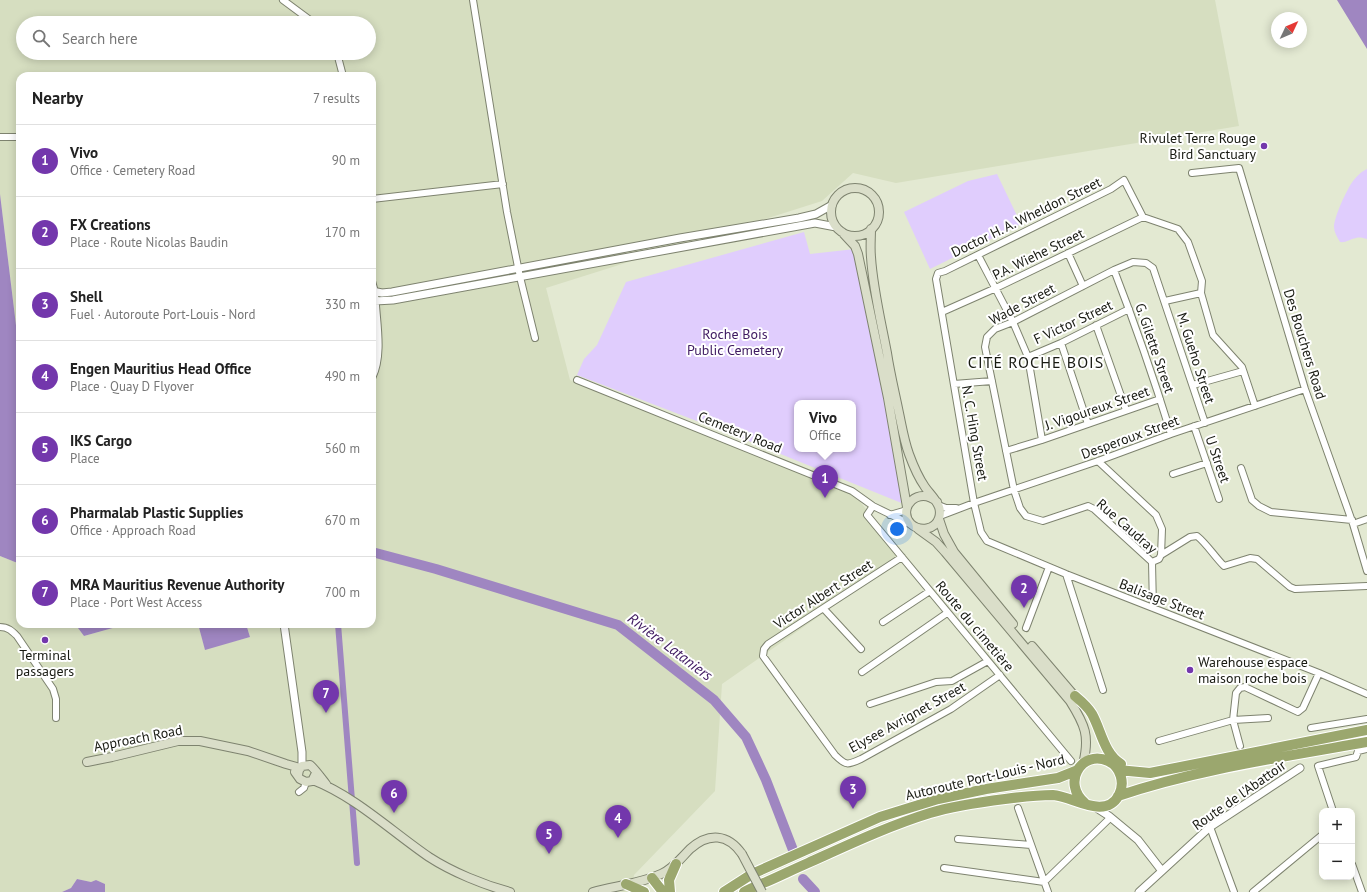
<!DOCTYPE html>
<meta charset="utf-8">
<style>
:root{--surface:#fff;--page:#f6f6f6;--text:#222;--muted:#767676;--line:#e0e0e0;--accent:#7337ac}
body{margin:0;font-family:"PT Sans",sans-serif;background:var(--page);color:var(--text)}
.controls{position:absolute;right:12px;bottom:12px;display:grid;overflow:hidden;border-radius:8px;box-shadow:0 2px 10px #0003}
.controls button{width:36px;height:36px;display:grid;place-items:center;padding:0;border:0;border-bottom:1px solid var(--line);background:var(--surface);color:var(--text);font:20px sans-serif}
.compass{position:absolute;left:1271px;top:12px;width:36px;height:36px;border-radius:50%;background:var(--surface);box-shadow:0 2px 10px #0003;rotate:46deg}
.you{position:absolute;left:897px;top:529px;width:14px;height:14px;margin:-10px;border:3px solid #fff;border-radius:50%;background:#1a73e8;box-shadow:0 0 0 6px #1a73e833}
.badge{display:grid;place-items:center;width:26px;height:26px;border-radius:50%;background:var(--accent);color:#fff;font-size:13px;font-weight:700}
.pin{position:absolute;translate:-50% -33px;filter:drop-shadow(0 1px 2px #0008)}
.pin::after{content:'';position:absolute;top:21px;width:14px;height:12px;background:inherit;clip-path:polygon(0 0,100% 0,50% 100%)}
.popup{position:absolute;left:794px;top:400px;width:62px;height:52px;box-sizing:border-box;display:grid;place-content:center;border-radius:8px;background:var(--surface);filter:drop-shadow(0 1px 3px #0005);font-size:13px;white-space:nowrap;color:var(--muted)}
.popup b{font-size:15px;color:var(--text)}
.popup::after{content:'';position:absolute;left:50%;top:100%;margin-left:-8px;border:8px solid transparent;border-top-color:var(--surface)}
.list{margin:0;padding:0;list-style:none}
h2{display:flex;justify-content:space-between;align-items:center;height:52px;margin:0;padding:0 16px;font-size:17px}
h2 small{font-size:13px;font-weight:400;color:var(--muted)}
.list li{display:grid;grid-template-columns:26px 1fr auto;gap:12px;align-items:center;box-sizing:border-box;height:72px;padding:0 16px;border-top:1px solid var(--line)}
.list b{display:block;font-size:15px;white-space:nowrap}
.list p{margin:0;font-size:13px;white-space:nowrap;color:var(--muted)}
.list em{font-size:13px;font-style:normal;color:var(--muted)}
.icon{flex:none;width:22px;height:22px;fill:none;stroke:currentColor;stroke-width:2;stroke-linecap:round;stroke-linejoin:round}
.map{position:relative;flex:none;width:1367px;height:892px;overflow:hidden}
.search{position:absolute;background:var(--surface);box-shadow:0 2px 10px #0003;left:16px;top:16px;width:360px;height:44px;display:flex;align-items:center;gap:10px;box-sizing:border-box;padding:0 14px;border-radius:22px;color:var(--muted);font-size:15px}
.panel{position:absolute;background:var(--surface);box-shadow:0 2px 10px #0003;left:16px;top:72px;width:360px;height:556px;border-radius:12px}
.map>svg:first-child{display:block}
</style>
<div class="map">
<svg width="1367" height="892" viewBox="0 0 1367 892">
<rect width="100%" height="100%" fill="#e3e9d2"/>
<path fill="#d6dec0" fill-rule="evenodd" d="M 0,0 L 1215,0 L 1239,126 L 896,183 L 853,173 L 822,201 L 546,288 L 570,380 L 850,489 L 904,557 L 722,684 L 715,791 L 634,875 L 631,891 L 632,892 L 105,892 L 105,884 L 96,880 L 91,882 L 77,879 L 71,888 L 62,892 L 0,892 L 0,556 L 20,564 L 20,624 L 75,624 L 84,636 L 127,624 L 198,624 L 205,649 L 250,637 L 246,624 L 372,624 L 372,76 L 20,76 L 20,358 L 0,194 ZM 23,23 L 369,23 L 369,53 L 23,53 Z"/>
<path fill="#e0cdfd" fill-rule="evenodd" d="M 1367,169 L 1367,239 C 1363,238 1360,237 1356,238 C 1350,239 1346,243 1340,242 C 1337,237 1334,232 1334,227 C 1334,217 1347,189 1353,181 C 1356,177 1362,171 1367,169 Z
M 997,174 L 1021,224 L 930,269 L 904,212 L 968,181 Z
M 804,232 L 810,254 L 855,249 L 865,291 L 904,504 L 741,438 L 577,375 L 584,359 L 597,345 L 626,282 ZM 797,403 L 853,403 L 853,449 L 797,449 Z"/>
<path fill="#9f86c1" d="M 1337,0 L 1367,0 L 1367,49 Z
M 0,194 L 20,358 L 20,564 L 0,556 Z
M 75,624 L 127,624 L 84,636 Z
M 198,624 L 246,624 L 250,637 L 205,650 Z
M 77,879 L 91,882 L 96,880 L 105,884 L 105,892 L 62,892 L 71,888 Z"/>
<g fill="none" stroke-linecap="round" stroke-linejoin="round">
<path stroke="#9f86c1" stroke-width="6" d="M 338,624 L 357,863"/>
<path stroke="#9f86c1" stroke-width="10" d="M 372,552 L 436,569 L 618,625 L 714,700 L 746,737 L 766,780 L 793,850
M 803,879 L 815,892"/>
<g stroke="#7e836f" stroke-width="8">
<path id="minor" d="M 283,0 L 314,23
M 473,0 L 507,212 L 520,277 L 535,338
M 337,53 L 343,76
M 0,137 L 20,137
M 1192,173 L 1239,168 L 1305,389 L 1353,524 L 1367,571
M 372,199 L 503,184
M 1068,253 L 1083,286
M 978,255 L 1013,322 L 1028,357 L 1042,440
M 1114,270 C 1135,324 1154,379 1171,434
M 372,281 L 375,292
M 1165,301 L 1201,293
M 942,312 L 996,288 L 1143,217
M 1096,325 L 1126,410
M 1061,343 L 1088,424
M 1028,357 L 1061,343 L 1129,309
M 577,380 L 852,491 L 873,506 L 912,525
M 954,384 L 992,381
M 1193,385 L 1243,371
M 1255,406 L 1242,367 L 1213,335 L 1201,293 L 1202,281 L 1188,242 L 1178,229 L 1143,217 L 1124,180 L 1111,189 L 945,271 L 938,273 L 936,279 L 974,503 L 981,532 L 987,541 L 1066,574 L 1319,673 L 1367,694
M 1194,426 L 1219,499
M 1006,451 L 1042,440 L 1160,399
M 1098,461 L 1156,515 L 1162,529 L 1161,555 L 1159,559 L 1152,562
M 1241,468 L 1252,500 L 1259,506 L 1271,512 L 1352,520
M 1173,474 L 1207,463
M 938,505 L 946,508 L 956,508
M 873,506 L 867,515 L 1071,761
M 890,515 L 907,510
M 940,516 L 974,503 L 1098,461 L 1171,434 L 1305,389
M 1353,524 L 1367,519
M 1161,555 L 1190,537 L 1197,536 C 1207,544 1214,556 1224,566 L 1250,558 L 1257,559 L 1290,587 L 1295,589 L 1367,586
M 902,557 L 768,644 L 764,649 L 763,656 L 835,755 C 846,766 848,765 861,759 L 951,709 L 1000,675
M 1066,574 L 1103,690
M 1153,608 L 1152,562 L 1094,509 L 1088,506 L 1043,521 L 1026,516 L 1020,508 L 1014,490 L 985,347 L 987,337 L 995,329 L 1013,322 L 1114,270 L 1133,262 L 1146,263 L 1153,268 L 1205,423
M 824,609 L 861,649
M 883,622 L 930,591
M 0,627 C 8,627 12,631 17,636 L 53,689 L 56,699 L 56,718
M 1026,628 L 1049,567
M 862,672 L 947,613
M 870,704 L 936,682 L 952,681 L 988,661
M 1311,728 L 1367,719
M 1159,741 L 1233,720 L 1268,718
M 1240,746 L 1233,720 L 1236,693 L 1240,688 L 1245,687 L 1298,712 L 1303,708 L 1319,673
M 299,792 L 304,788 L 306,782
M 1018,808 L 1048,892
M 1333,811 L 1318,766 L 1356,757 L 1358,751 L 1367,749
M 1210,827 L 1234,892
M 958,839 L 1031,845
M 1352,864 L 1362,892
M 944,868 L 1044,882 L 1110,818
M 1253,892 L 1322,835"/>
</g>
<g stroke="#7e836f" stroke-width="9">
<path id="tertiary" d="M 372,291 L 382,293 L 392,292 L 680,238 L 799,218 L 816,214 L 832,205
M 372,300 L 375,301 L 393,300 L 815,223 L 836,227
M 372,377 C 383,354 376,322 375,298
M 284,624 L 302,752 L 302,766
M 1095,807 L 1109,816 L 1138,840 L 1162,871
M 1139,892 L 1210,827 L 1300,768"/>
</g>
<g stroke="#7e836f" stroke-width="10">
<path id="secondary" d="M831 212a24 24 0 1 1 48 0a24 24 0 1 1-48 0Z
M 871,229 C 871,238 870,248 871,257 C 873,289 881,321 887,353 C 890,373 895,393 899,413 C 902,427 904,440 909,454 C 913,465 918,477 925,487 C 929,493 936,499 939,507 C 940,510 940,515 939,518 C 935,530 920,532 911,524 C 896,508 919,485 937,502
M 842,232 L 855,246 L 858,254 L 888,398 L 907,507
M 939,519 L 944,534 L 954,552 L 1013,624
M 918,529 L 936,542 L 945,552 L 1070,701 C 1085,725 1090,736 1083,764
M 1032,646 L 1078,700
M 87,762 L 112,757 L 178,741 L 200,741 L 248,751 L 286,764 L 300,768
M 295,772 L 300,779 L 306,782 L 312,781 L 315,775
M 298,775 L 299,770 L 302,766 L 310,765 C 314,768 322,779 326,784
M 313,780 C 356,797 391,831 429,857 C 452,872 484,885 510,892
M 593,892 C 615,886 639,884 661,874 C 673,869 681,858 690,849 C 709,832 728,834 742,854"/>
</g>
<g stroke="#fff" stroke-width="12">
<path id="trunk" d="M 1075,696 C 1081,701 1088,707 1092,714 C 1101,730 1104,754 1121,764
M 1118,770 L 1150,773 L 1367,730
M 1118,796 C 1198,769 1284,757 1367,742
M 652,878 L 663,892
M 626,884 L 644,892
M 670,892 L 669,880 L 676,864
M 724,892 L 752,874 L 880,817 L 938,799 L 986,789 L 1058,778 L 1078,770
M 744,892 C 751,888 759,885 766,882 C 780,876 794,869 808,863 C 848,845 888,826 930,813 C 953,806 981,802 1005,799 C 1020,797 1037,795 1053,795 C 1073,796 1105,821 1119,795 C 1125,783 1121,767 1108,761 C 1082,749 1061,783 1085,803"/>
</g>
<use href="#minor" stroke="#fff" stroke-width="6"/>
<use href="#tertiary" stroke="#fff" stroke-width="7"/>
<use href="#secondary" stroke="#dadec9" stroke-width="8"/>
<use href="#trunk" stroke="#9ba76e" stroke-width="10"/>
<g stroke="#7e836f" stroke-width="10" stroke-linecap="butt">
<path id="secondary-bridge" d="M 742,854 L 762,892"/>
</g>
<use href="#secondary-bridge" stroke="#dadec9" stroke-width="8"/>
</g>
<g fill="#7337ac" stroke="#fff" stroke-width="1.5">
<circle cx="1264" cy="146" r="4"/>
<circle cx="45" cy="640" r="4"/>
<circle cx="1190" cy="670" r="4"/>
</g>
<g text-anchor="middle" stroke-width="4" stroke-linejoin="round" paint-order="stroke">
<g font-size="14" fill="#181a12" stroke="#fff" text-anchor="end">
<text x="1256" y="143">Rivulet Terre Rouge<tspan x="1256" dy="16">Bird Sanctuary</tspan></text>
<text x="45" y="660" text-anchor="middle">Terminal<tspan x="45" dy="16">passagers</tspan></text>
<text x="1198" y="667" text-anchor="start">Warehouse espace<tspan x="1198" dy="16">maison roche bois</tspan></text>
</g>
<g font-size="14" fill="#181a12" stroke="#fff">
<text transform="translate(1026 217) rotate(-26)" y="5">Doctor H. A. Wheldon Street</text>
<text transform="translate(1038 254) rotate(-26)" y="5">P.A. Wiehe Street</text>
<text transform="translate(1022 304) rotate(-28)" y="5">Wade Street</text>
<text transform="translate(1073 322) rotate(-25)" y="5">F Victor Street</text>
<text transform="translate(1305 344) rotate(73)" y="5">Des Bouchers Road</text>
<text transform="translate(1155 348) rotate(71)" y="5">G. Gilette Street</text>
<text transform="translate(1196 358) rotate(72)" y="5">M. Gueho Street</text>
<text transform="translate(1097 408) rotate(-19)" y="5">J. Vigoureux Street</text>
<text transform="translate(740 432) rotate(22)" y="5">Cemetery Road</text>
<text transform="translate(975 433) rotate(80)" y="5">N. C. Hing Street</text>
<text transform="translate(1130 437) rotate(-20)" y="5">Desperoux Street</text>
<text transform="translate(1218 459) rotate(71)" y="5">U Street</text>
<text transform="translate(1127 526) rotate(41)" y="5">Rue Caudray</text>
<text transform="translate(823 594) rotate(-33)" y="5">Victor Albert Street</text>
<text transform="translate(1162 599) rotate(21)" y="5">Balisage Street</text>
<text transform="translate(975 626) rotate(50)" y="5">Route du cimetière</text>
<text transform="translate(907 717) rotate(-29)" y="5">Elysee Avrignet Street</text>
<text transform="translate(138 738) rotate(-11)" y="5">Approach Road</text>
<text transform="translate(985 777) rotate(-13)" y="5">Autoroute Port-Louis - Nord</text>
<text transform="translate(1239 795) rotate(-35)" y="5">Route de l'Abattoir</text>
</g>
<g font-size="14" fill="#3e1a61" stroke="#fff">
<text x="735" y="339">Roche Bois<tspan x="735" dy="16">Public Cemetery</tspan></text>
</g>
<g font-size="15" font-style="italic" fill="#3d185f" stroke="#fff">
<text transform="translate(670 647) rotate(37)" y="5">Rivière Lataniers</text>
</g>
<g font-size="16" letter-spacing="1" fill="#181a12" stroke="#fff">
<text x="1036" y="368">CITÉ ROCHE BOIS</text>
</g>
</g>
</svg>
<div class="controls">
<button>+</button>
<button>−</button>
</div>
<svg class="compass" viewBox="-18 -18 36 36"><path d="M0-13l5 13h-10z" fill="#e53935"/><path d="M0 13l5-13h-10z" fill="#767676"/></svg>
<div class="you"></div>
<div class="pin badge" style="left:825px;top:498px">1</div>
<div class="popup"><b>Vivo</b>Office</div>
<div class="pin badge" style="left:1024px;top:608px">2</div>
<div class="pin badge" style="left:853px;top:809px">3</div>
<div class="pin badge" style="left:618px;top:838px">4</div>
<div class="pin badge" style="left:549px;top:854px">5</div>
<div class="pin badge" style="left:394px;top:813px">6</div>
<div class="pin badge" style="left:326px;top:713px">7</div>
<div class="search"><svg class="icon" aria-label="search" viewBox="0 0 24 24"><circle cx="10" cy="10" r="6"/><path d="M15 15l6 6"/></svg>Search here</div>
<section class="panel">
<h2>Nearby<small>7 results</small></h2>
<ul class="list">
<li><span class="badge">1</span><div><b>Vivo</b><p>Office · Cemetery Road</p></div><em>90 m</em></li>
<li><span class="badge">2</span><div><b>FX Creations</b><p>Place · Route Nicolas Baudin</p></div><em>170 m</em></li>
<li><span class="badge">3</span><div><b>Shell</b><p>Fuel · Autoroute Port-Louis - Nord</p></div><em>330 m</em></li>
<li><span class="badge">4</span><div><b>Engen Mauritius Head Office</b><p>Place · Quay D Flyover</p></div><em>490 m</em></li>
<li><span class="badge">5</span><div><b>IKS Cargo</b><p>Place</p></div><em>560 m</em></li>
<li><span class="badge">6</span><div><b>Pharmalab Plastic Supplies</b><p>Office · Approach Road</p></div><em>670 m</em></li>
<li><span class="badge">7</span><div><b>MRA Mauritius Revenue Authority</b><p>Place · Port West Access</p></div><em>700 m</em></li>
</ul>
</section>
</div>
